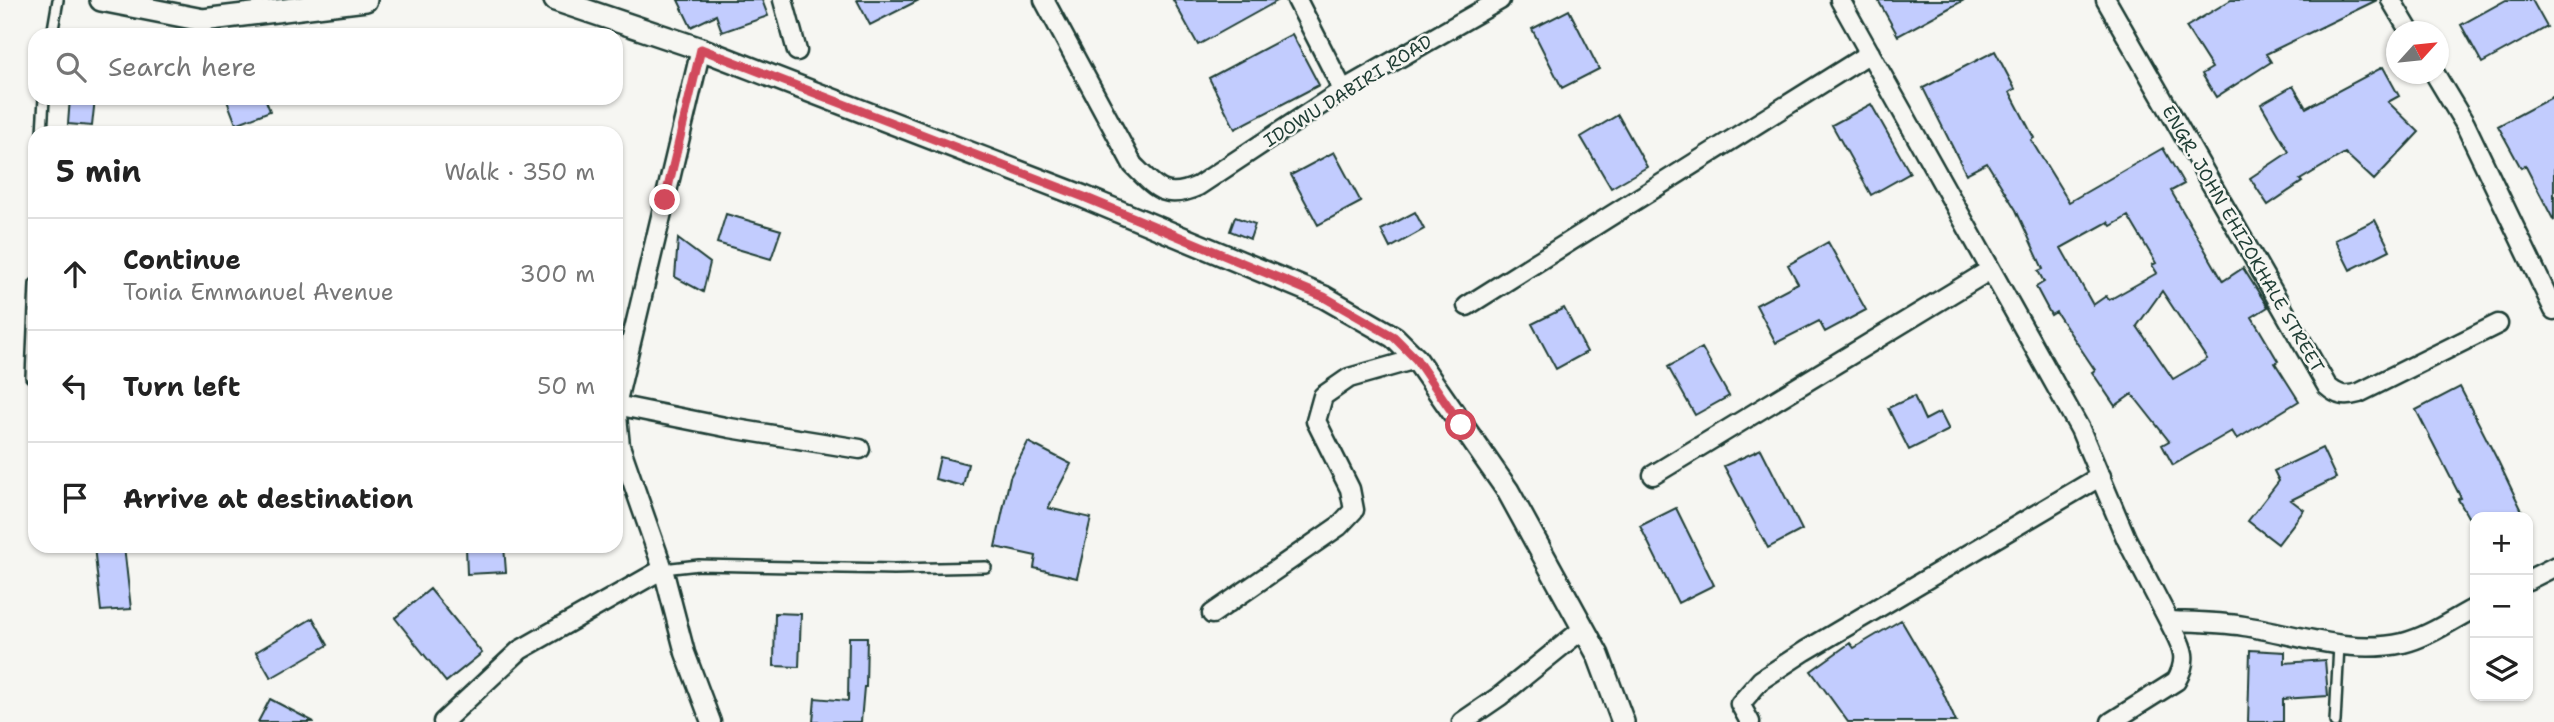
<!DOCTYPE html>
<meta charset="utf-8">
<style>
:root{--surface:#fff;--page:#f6f6f6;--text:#222;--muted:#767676;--line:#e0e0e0}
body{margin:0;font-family:"Shantell Sans",sans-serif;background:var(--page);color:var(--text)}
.controls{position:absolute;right:21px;bottom:21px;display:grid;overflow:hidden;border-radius:14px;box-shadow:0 2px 5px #0004}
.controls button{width:63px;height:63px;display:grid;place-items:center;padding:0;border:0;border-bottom:2px solid var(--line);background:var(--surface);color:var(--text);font:35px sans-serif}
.compass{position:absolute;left:2386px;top:21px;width:63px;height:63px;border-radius:50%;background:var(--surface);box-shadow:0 2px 5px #0004;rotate:63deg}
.stop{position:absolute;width:21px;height:21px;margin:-16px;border:5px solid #d1495b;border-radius:50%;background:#fff}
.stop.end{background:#d1495b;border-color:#fff;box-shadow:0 2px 7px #0008}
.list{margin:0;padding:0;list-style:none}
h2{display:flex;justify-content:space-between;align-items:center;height:91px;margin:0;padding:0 28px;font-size:30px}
h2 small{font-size:23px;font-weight:400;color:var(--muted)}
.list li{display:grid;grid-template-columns:46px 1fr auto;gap:21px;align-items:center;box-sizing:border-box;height:112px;padding:0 28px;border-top:2px solid var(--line)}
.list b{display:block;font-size:26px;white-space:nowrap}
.list p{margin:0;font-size:23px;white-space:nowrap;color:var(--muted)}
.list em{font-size:23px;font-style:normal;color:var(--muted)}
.icon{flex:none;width:38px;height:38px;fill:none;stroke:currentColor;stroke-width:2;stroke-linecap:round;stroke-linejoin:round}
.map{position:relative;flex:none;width:2554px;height:722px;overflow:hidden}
.search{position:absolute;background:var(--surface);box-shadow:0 2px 5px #0004;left:28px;top:28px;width:595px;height:77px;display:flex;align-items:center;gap:18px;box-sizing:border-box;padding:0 24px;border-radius:21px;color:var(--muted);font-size:26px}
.panel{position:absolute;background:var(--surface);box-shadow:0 2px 5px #0004;left:28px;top:126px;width:595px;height:427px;border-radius:21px}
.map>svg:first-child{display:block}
</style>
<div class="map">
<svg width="2554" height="722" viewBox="0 0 2554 722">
<rect width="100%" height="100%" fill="#f6f6f2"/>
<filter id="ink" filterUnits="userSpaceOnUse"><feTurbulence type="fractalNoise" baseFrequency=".0143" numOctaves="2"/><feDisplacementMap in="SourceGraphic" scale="14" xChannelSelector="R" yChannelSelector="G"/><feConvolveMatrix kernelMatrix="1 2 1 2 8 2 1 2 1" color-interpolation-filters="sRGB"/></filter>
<g filter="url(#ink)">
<path fill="#c2ccfe" stroke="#1f3d34" stroke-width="2" fill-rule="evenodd" d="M 678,0 L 762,0 L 768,16 L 722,32 L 716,15 L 691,27 Z
M 857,0 L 919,0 L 870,25 Z
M 1173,0 L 1279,0 L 1198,45 Z
M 1878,0 L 1964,0 L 1898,36 Z
M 2231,0 L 2377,0 L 2266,54 L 2271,62 L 2216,97 L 2202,74 L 2212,68 L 2186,27 Z
M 2506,0 L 2532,0 L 2547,27 L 2482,63 L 2461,25 Z
M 1569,10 L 1599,69 L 1562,88 L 1532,29 Z
M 1292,34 L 1319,85 L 1235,129 L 1209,78 Z
M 1995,51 L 2015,89 L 2010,92 L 2034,138 L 2031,140 L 2069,202 L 2163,148 L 2184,184 L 2171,191 L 2223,281 L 2243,268 L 2268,307 L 2252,317 L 2278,361 L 2275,363 L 2299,401 L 2237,439 L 2232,431 L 2173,465 L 2162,445 L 2169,441 L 2132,394 L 2115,406 L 2092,372 L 2095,370 L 2056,312 L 2051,315 L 2036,287 L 2044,282 L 2038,271 L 2043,269 L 2016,210 L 1987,163 L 1966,174 L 1923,88 ZM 2128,216 L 2156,263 L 2152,265 L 2157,273 L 2109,300 L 2106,296 L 2093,305 L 2061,248 L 2108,222 L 2111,226 ZM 2162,291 L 2207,359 L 2173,379 L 2137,326 Z
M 2383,67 L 2399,96 L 2388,102 L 2419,132 L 2374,180 L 2345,153 L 2300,180 L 2302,182 L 2268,205 L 2250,178 L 2289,152 L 2261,104 L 2293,86 L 2306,108 Z
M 2554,96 L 2554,221 L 2525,165 L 2521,168 L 2498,126 Z
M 70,98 L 95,98 L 92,126 L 68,124 Z
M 226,98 L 265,98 L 270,111 L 236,124 Z
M 1871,104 L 1910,173 L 1871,195 L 1832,125 Z
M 1618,115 L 1647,167 L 1611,188 L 1581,137 Z
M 1334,152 L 1361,202 L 1318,225 L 1291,175 Z
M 1415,212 L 1424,229 L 1390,248 L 1381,230 Z
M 726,214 L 781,230 L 771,259 L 717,243 Z
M 1235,217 L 1255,224 L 1250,239 L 1230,231 Z
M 2375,220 L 2390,250 L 2350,270 L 2335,240 Z
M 678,239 L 710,263 L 703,292 L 675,277 Z
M 1828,242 L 1866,310 L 1825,332 L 1819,321 L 1776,343 L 1756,305 L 1798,283 L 1788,265 Z
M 1564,308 L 1587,352 L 1556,369 L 1532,324 Z
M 1702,348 L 1729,396 L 1695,415 L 1668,367 Z
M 2460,387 L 2498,461 L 2525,517 L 2468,517 L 2458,499 L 2461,498 L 2416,410 Z
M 1914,396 L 1925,420 L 1940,412 L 1949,430 L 1909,450 L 1888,408 Z
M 1028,442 L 1071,464 L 1048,508 L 1091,518 L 1077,578 L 1034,568 L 1036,556 L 995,547 L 1010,477 Z
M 2322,448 L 2336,478 L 2291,500 L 2304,510 L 2278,544 L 2248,521 L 2279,481 L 2274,471 Z
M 1761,449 L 1802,530 L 1768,548 L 1724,466 Z
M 940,457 L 968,464 L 963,486 L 935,479 Z
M 1676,508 L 1714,585 L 1678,603 L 1640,526 Z
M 94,546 L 124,546 L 131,609 L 101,611 Z
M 489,546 L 504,546 L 506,572 L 467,574 L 466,547 Z
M 430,589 L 482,653 L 446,682 L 395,618 Z
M 775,613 L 801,614 L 799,667 L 774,666 Z
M 313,618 L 328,645 L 271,678 L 256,652 Z
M 1901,620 L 1942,690 L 1956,722 L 1848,722 L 1811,671 L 1850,643 L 1854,648 Z
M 849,637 L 867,637 L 866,687 L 864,687 L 861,722 L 813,722 L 815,698 L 848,701 Z
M 2250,650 L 2285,652 L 2285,663 L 2325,660 L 2328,696 L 2283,699 L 2283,722 L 2248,722 Z
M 270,699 L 314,722 L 258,722 Z"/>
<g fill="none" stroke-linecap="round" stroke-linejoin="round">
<g stroke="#1f3d34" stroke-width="14">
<path id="service" d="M 52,35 L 58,0
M 42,133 L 44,98
M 31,377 L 35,284
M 663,569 L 699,565 L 894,569 L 986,567
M 2335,722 L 2339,645"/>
</g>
<g stroke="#1f3d34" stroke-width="23">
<path id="minor" d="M 783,0 L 797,51
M 1044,0 L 1133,165 C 1156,188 1165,201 1198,186 L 1343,90 L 1500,0
M 1297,0 L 1343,90
M 1840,0 L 2080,429 L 2126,538 L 2169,621 C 2193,622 2219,622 2244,626 C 2296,634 2350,655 2403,643 C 2428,637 2452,620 2475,608
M 2106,0 L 2327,386 C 2338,396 2345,397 2359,393 L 2498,324
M 2391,0 L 2410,32
M 2435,74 L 2465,124 L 2554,310
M 1467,306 L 1870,53
M 616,405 L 701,49
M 616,405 L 730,428 L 860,449
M 616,406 L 620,446 L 663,569 L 685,653 L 711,722
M 1653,475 L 1990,270
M 2528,580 L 2554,567
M 1212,614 L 1339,526 L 1354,510 L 1350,489 L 1316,421 L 1323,396 L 1349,378 L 1416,359
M 443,722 L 520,650 L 663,569
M 1462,722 L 1500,696 L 1584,628
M 1750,722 L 1740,704 L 1761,680 L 1805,651 L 2101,476
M 2111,722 L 2176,681 C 2191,656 2180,644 2169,621"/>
</g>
<g stroke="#1f3d34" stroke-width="26">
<path id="tertiary" d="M 101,0 L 203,20 L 366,0
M 555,0 L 701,49 L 1084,197 L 1324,297 L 1394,337 L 1416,359 L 1508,491 L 1598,655 L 1623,722"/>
</g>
<use href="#service" stroke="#f6f6f2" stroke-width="9"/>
<use href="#minor" stroke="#f6f6f2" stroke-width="18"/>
<use href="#tertiary" stroke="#f6f6f2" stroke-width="21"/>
</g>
</g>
<g fill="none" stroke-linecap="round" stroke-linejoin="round" filter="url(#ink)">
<path stroke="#d1495b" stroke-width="9" d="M 665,200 L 701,49 L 1084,197 L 1324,297 L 1394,337 L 1416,359 L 1461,425"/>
</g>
<g text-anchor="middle" stroke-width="5" stroke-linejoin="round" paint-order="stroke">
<g font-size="18" fill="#1f3d34" stroke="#f6f6f2">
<text transform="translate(1348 91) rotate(-32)" y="6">IDOWU DABIRI ROAD</text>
<text transform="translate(2243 239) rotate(60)" y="6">ENGR. JOHN EHIZOKHALE STREET</text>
</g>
</g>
</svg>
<div class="controls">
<button>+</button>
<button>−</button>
<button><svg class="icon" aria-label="layers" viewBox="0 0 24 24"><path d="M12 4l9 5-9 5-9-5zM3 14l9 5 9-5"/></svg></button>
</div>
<svg class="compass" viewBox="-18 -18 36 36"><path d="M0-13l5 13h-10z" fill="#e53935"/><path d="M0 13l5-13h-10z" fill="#767676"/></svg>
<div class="stop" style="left:1461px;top:425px"></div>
<div class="stop end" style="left:665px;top:200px"></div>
<div class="search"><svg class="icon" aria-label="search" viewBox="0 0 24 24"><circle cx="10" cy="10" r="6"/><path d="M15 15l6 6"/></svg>Search here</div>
<section class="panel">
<h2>5 min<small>Walk · 350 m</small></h2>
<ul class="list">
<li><svg class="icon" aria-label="ahead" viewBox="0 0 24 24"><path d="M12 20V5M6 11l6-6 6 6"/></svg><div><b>Continue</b><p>Tonia Emmanuel Avenue</p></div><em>300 m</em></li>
<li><svg class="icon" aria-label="left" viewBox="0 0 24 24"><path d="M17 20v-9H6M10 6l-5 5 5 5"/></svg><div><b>Turn left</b></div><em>50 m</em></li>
<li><svg class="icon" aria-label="arrive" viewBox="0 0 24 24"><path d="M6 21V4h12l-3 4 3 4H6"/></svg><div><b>Arrive at destination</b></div></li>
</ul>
</section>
</div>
